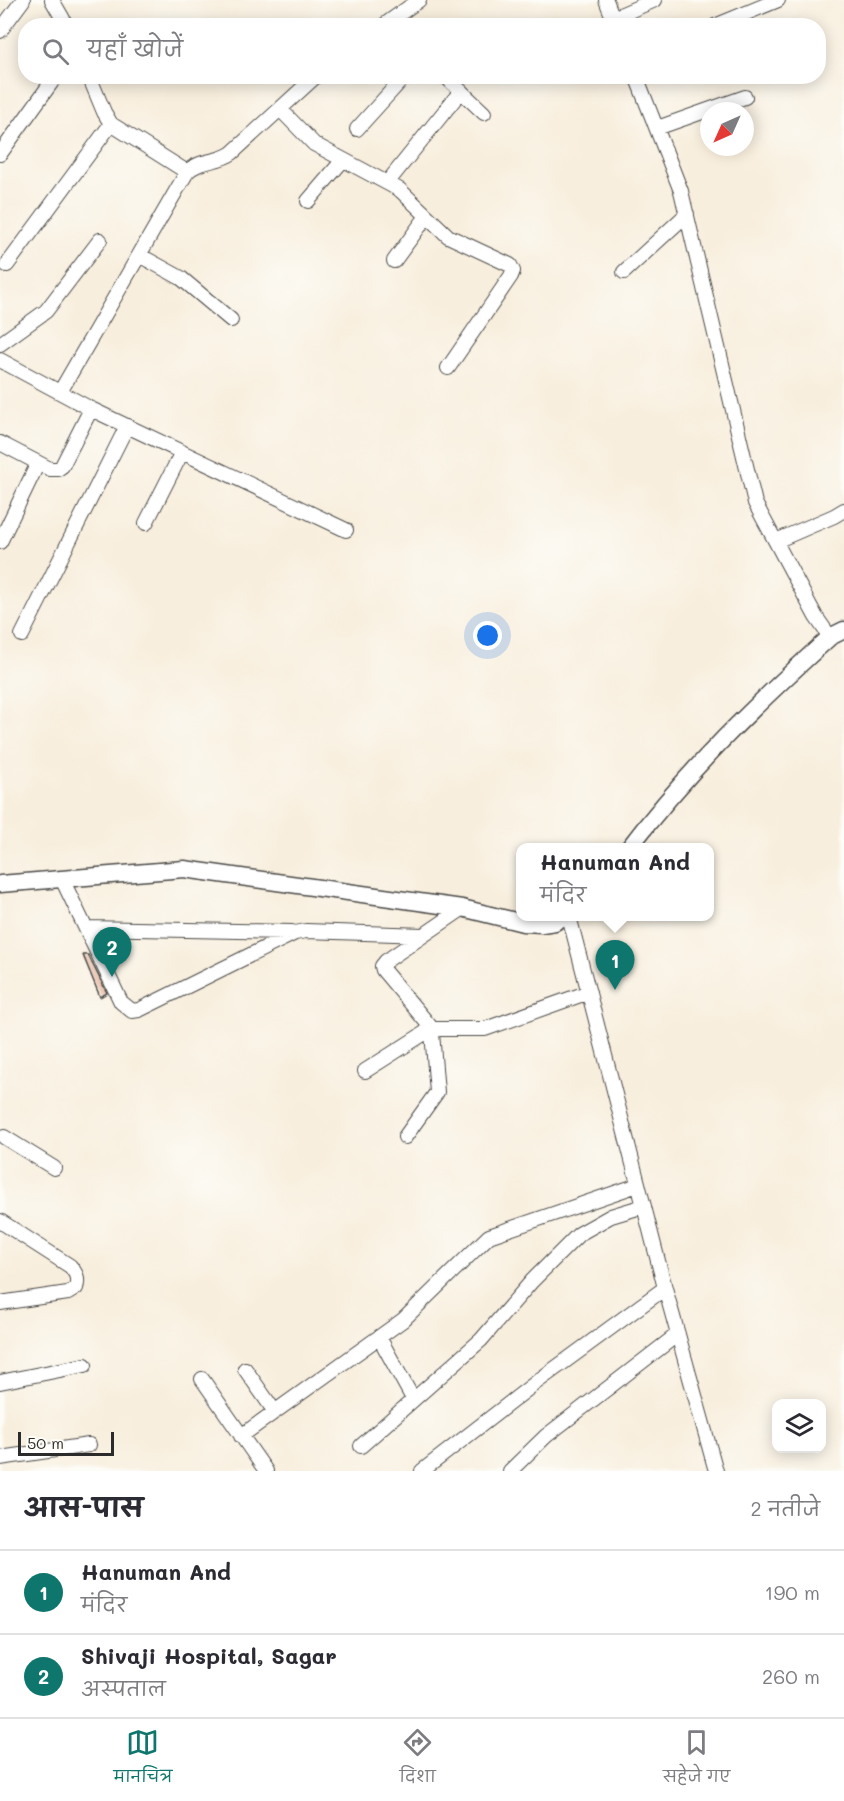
<!DOCTYPE html>
<html lang="hi">
<meta charset="utf-8">
<style>
:root{--surface:#fff;--page:#f7f7f7;--text:#2b2b33;--muted:#7c7c81;--line:#e1e1e2;--accent:#0f766e}
body{margin:0;font-family:Mali,"Playpen Sans Deva",sans-serif;background:var(--page);color:var(--text)}
.controls{position:absolute;right:18px;bottom:18px;display:grid;overflow:hidden;border-radius:12px;box-shadow:0 3px 15px #0003}
.controls button{width:54px;height:54px;display:grid;place-items:center;padding:0;border:0;border-bottom:2px solid var(--line);background:var(--surface);color:var(--text);font:30px sans-serif}
.compass{position:absolute;left:700px;top:102px;width:54px;height:54px;border-radius:50%;background:var(--surface);box-shadow:0 3px 15px #0003;rotate:225deg}
.scale{position:absolute;left:18px;bottom:15px;width:96px;box-sizing:border-box;padding-left:6px;border:3px solid #2b2b2b;border-top:0;font-size:16px;line-height:21px;white-space:nowrap;color:#2b2b2b;-webkit-text-stroke:4px #fdfcf7;paint-order:stroke}
.you{position:absolute;left:488px;top:636px;width:21px;height:21px;margin:-15px;border:4px solid #fff;border-radius:50%;background:#1a73e8;box-shadow:0 0 0 9px #1a73e833}
.badge{display:grid;place-items:center;width:39px;height:39px;border-radius:50%;background:var(--accent);color:#fff;font-size:20px;font-weight:700}
.pin{position:absolute;translate:-50% -50px;filter:drop-shadow(0 2px 3px #0008)}
.pin::after{content:'';position:absolute;top:32px;width:21px;height:18px;background:inherit;clip-path:polygon(0 0,100% 0,50% 100%)}
.popup{position:absolute;left:516px;top:843px;width:198px;height:78px;box-sizing:border-box;display:grid;place-content:center;border-radius:12px;background:var(--surface);filter:drop-shadow(0 2px 4px #0005);font-size:20px;white-space:nowrap;color:var(--muted)}
.popup b{font-size:22px;color:var(--text)}
.popup::after{content:'';position:absolute;left:50%;top:100%;margin-left:-12px;border:12px solid transparent;border-top-color:var(--surface)}
.list{margin:0;padding:0;list-style:none}
h2{display:flex;justify-content:space-between;align-items:center;height:78px;margin:0;padding:0 24px;font-size:26px}
h2 small{font-size:20px;font-weight:400;color:var(--muted)}
.list li{display:grid;grid-template-columns:39px 1fr auto;gap:18px;align-items:center;box-sizing:border-box;height:84px;padding:0 24px;border-top:2px solid var(--line)}
.list b{display:block;font-size:22px;white-space:nowrap}
.list p{margin:0;font-size:20px;white-space:nowrap;color:var(--muted)}
.list em{font-size:20px;font-style:normal;color:var(--muted)}
.icon{flex:none;width:33px;height:33px;fill:none;stroke:currentColor;stroke-width:2;stroke-linecap:round;stroke-linejoin:round}
.map{position:relative;flex:none;width:844px;height:1471px;overflow:hidden}
.search{position:absolute;background:var(--surface);box-shadow:0 3px 15px #0003;left:18px;right:18px;top:18px;height:66px;display:flex;align-items:center;gap:15px;box-sizing:border-box;padding:0 21px;border-radius:24px;color:var(--muted);font-size:22px}
.sheet{height:246px;background:var(--surface)}
nav{display:flex;justify-content:space-around;align-items:center;box-sizing:border-box;height:84px;border-top:2px solid var(--line);background:var(--surface);font-size:16px;color:var(--muted)}
nav a{display:grid;justify-items:center;gap:3px}
nav .on{color:var(--accent)}
.map>svg:first-child{display:block}
</style>
<div class="map">
<svg width="844" height="1471" viewBox="0 0 844 1471">
<rect width="100%" height="100%" fill="#fdfcf7"/>
<filter id="ink" filterUnits="userSpaceOnUse"><feTurbulence type="fractalNoise" baseFrequency=".0167" numOctaves="2"/><feDisplacementMap in="SourceGraphic" scale="12" xChannelSelector="R" yChannelSelector="G"/><feConvolveMatrix kernelMatrix="1 2 1 2 8 2 1 2 1" color-interpolation-filters="sRGB"/></filter>
<filter id="wash" filterUnits="userSpaceOnUse"><feTurbulence type="fractalNoise" baseFrequency=".008" numOctaves="4" result="noise"/><feDisplacementMap in="SourceGraphic" scale="24" xChannelSelector="R" yChannelSelector="G"/><feGaussianBlur stdDeviation="1.35" result="paint"/><feColorMatrix in="noise" values="0 0 0 0 0 0 0 0 0 0 0 0 0 0 0 0 0 1.4 0 .05"/><feComposite in="paint" operator="in"/></filter>
<g filter="url(#wash)">
<rect width="100%" height="100%" fill="#f8eedd"/>
<g id="blocks">
<path fill="#e0a486" d="M 83,955 L 88,955 L 107,993 L 100,997 Z"/>
</g>
</g>
<g filter="url(#ink)">
<use href="#blocks" fill-opacity="0" stroke="#4a4846" stroke-width="1.5"/>
<g fill="none" stroke-linecap="round" stroke-linejoin="round">
<g stroke="#4a4846" stroke-width="16">
<path id="minor" d="M 52,0 L 67,26
M 606,0 L 616,26
M 613,18 L 655,0
M 383,26 L 419,0
M 715,26 L 778,0
M 0,31 L 23,0
M 89,76 L 104,112 L 111,124 L 187,172
M 445,76 L 484,113
M 636,76 L 681,191 L 755,503 L 816,617 L 830,637
M 280,109 L 314,144 L 400,190 L 448,236 L 510,265 L 513,271 L 511,276 L 448,368
M 657,128 L 745,97
M 357,129 L 405,76
M 0,154 L 56,76
M 387,183 L 461,91
M 308,201 L 343,160
M 139,255 L 181,278 L 231,320
M 394,261 L 427,216
M 7,265 L 111,124
M 624,272 L 687,214
M 0,344 L 46,311 L 100,240
M 0,360 L 91,409 L 346,530
M 60,392 L 187,172 C 200,159 218,163 232,153 L 316,76
M 0,443 L 50,469 L 58,469 L 62,466 L 91,409
M 146,523 L 182,452
M 776,541 L 834,516 L 844,510
M 0,542 L 38,463
M 22,635 L 127,426
M 62,879 L 121,1002 L 132,1011 L 139,1010 L 295,933 L 306,931 L 424,935
M 569,916 L 665,1288 L 716,1471
M 86,928 L 292,932
M 365,1071 L 431,1029 L 485,1029 L 589,992
M 4,1137 L 54,1168
M 405,1137 L 437,1092 L 432,1033 L 429,1025 L 383,970 L 382,966 L 386,961 L 462,909
M 0,1221 L 70,1266 C 76,1273 79,1278 76,1288 L 68,1293 L 0,1303
M 379,1337 L 413,1399
M 245,1369 L 275,1412
M 202,1379 L 266,1471
M 0,1382 L 85,1365
M 241,1436 L 403,1320 L 489,1236 L 638,1185
M 361,1446 L 481,1340 L 532,1281 L 579,1234 L 611,1216 L 644,1206
M 0,1458 L 89,1445
M 422,1471 L 538,1381 L 665,1288
M 510,1471 L 546,1436 L 678,1334"/>
</g>
<g stroke="#4a4846" stroke-width="19">
<path id="major" d="M 629,848 C 689,769 757,703 830,637 L 844,630
M 0,884 L 184,869 L 462,908 L 523,923 L 542,924 L 555,922 L 565,916"/>
</g>
<use href="#minor" stroke="#fff" stroke-width="14"/>
<use href="#major" stroke="#fff" stroke-width="16"/>
</g>
</g>
</svg>
<div class="controls">
<button><svg class="icon" aria-label="layers" viewBox="0 0 24 24"><path d="M12 4l9 5-9 5-9-5zM3 14l9 5 9-5"/></svg></button>
</div>
<svg class="compass" viewBox="-18 -18 36 36"><path d="M0-13l5 13h-10z" fill="#e53935"/><path d="M0 13l5-13h-10z" fill="#7c7c81"/></svg>
<div class="scale">50 m</div>
<div class="you"></div>
<div class="pin badge" style="left:615px;top:990px">1</div>
<div class="popup"><b>Hanuman And</b>मंदिर</div>
<div class="pin badge" style="left:112px;top:977px">2</div>
<div class="search"><svg class="icon" aria-label="search" viewBox="0 0 24 24"><circle cx="10" cy="10" r="6"/><path d="M15 15l6 6"/></svg>यहाँ खोजें</div>
</div>
<section class="sheet">
<h2>आस-पास<small>2 नतीजे</small></h2>
<ul class="list">
<li><span class="badge">1</span><div><b>Hanuman And</b><p>मंदिर</p></div><em>190 m</em></li>
<li><span class="badge">2</span><div><b>Shivaji Hospital, Sagar</b><p>अस्पताल</p></div><em>260 m</em></li>
</ul>
</section>
<nav>
<a class="on"><svg class="icon" aria-label="map" viewBox="0 0 24 24"><path d="M3 6l6-2 6 2 6-2v14l-6 2-6-2-6 2zM9 4v14M15 6v14"/></svg>मानचित्र</a>
<a><svg class="icon" aria-label="directions" viewBox="0 0 24 24"><path d="M12 3l9 9-9 9-9-9zM9 14v-3h6M13 9l2 2-2 2"/></svg>दिशा</a>
<a><svg class="icon" aria-label="saved" viewBox="0 0 24 24"><path d="M7 4h10v16l-5-4-5 4z"/></svg>सहेजे गए</a>
</nav>
